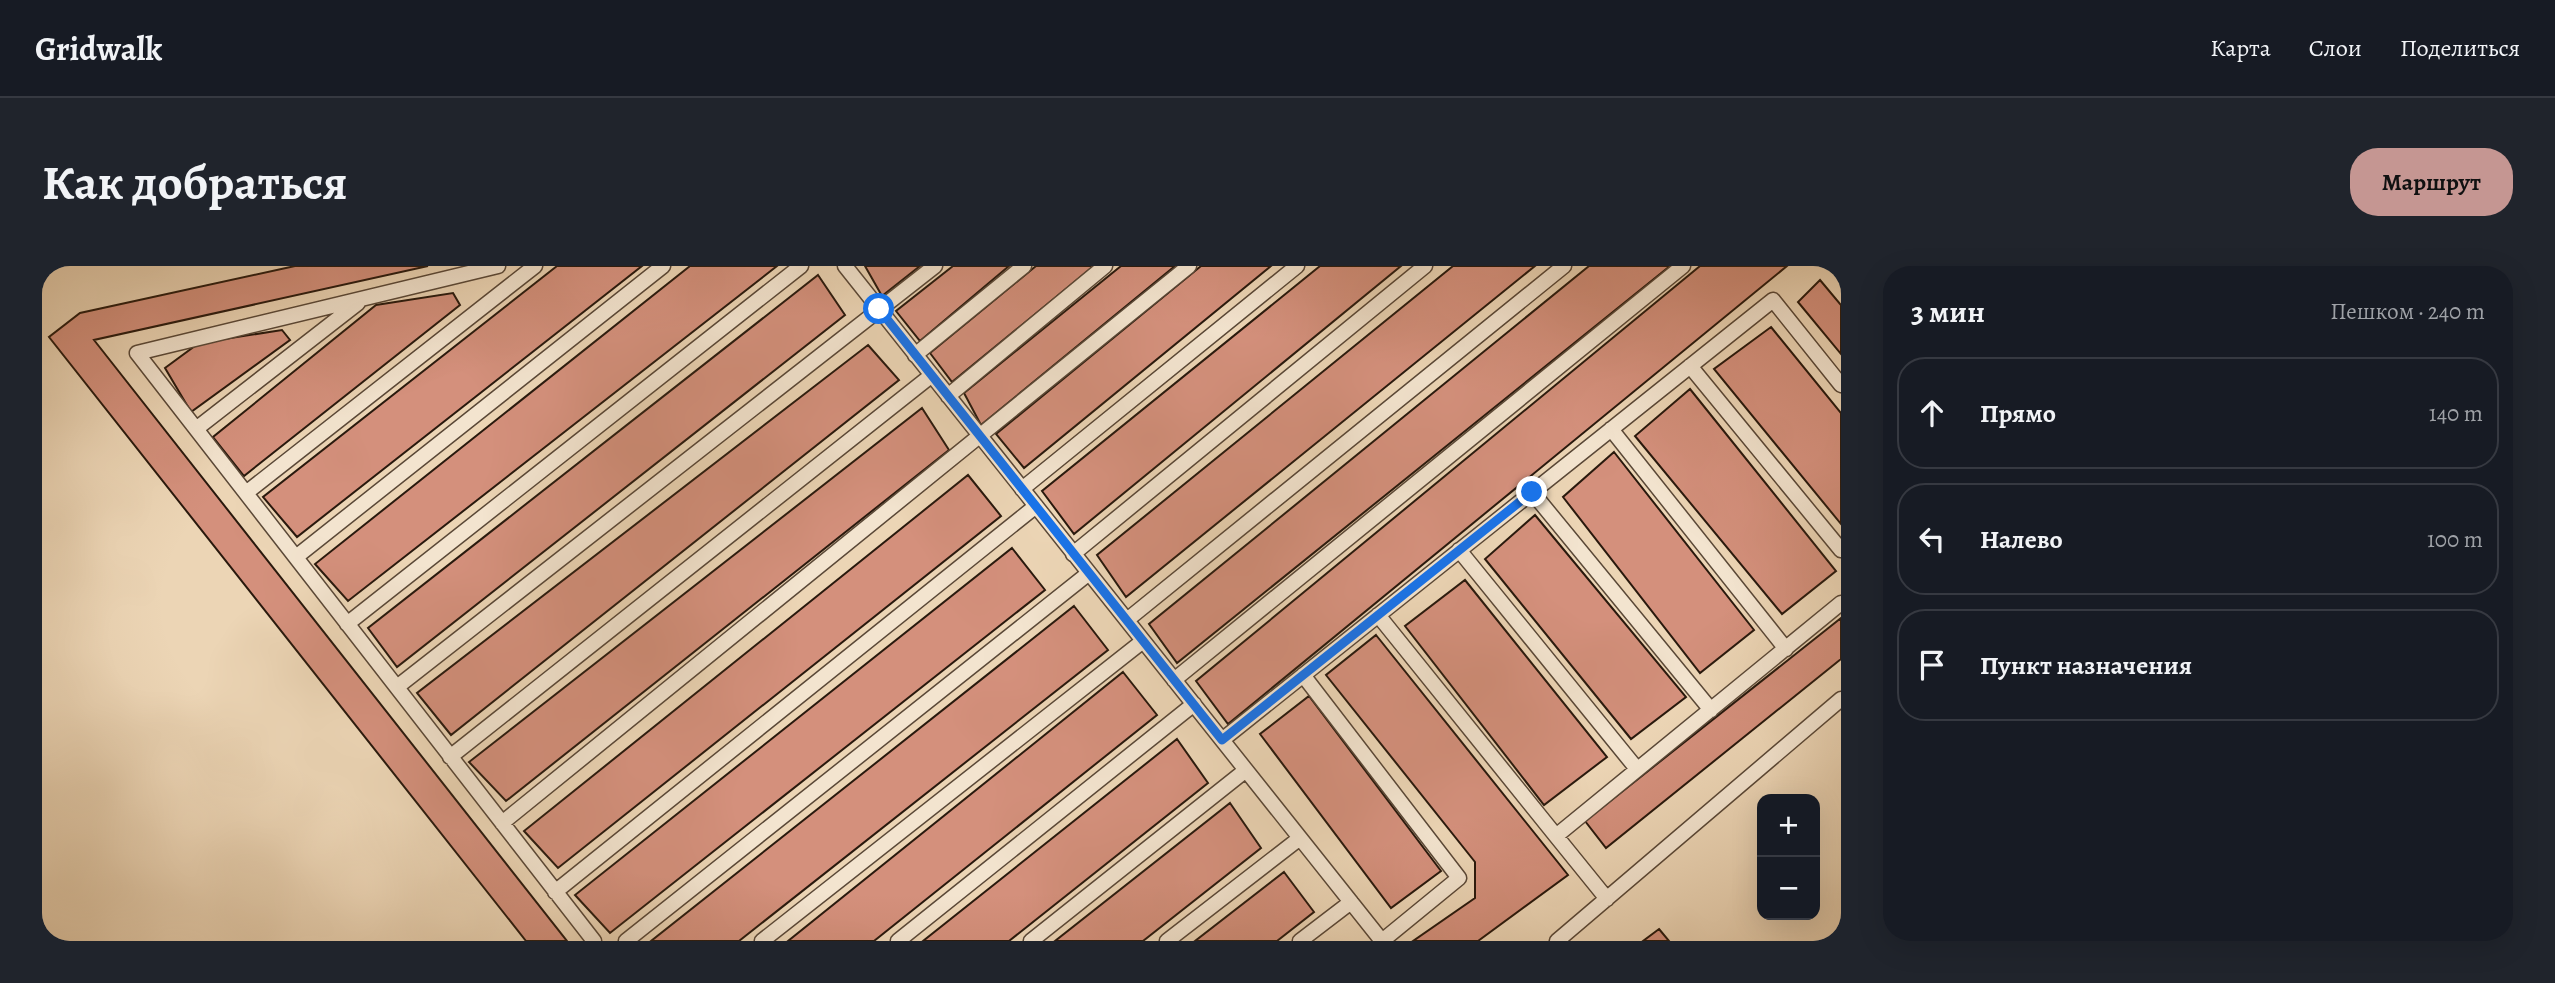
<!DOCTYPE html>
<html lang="ru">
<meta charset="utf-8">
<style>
:root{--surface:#171b24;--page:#20242c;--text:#f1f3f6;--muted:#9ea1a6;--line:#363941;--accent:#c59692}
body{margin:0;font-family:Alegreya,serif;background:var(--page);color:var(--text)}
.controls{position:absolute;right:21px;bottom:21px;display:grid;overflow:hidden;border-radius:14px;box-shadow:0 7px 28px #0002}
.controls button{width:63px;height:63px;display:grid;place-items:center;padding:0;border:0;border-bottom:2px solid var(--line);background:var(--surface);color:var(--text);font:35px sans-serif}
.stop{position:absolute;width:21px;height:21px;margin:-16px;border:5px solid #1a73e8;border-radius:50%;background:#fff}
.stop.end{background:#1a73e8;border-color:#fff;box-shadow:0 2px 7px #0008}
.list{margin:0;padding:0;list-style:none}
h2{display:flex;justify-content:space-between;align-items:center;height:91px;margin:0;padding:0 28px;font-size:30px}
h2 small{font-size:23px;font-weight:400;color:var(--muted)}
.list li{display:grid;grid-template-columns:46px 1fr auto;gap:21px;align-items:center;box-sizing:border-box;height:112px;margin:0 14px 14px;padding:0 14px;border:2px solid var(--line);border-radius:28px}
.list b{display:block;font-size:26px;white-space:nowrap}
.list em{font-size:23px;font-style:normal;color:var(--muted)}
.icon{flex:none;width:38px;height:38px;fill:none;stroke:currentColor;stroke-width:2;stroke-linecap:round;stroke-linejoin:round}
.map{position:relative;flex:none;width:1799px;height:675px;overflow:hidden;border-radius:28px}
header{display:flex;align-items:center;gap:42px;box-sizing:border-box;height:98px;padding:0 35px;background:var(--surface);border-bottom:2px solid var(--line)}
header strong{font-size:33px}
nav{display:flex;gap:38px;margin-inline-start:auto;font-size:24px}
.intro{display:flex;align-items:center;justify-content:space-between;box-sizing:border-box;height:168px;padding:0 42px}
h1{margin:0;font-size:49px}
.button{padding:18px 32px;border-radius:28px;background:var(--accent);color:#111;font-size:24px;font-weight:700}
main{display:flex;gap:42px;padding:0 42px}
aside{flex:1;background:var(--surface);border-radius:28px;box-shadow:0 7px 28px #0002}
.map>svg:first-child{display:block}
</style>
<header>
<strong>Gridwalk</strong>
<nav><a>Карта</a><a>Слои</a><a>Поделиться</a></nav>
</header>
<div class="intro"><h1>Как добраться</h1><a class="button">Маршрут</a></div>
<main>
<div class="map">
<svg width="1799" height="675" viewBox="0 0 1799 675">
<rect width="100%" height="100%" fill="#ecd5b5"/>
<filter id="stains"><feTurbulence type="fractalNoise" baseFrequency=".00286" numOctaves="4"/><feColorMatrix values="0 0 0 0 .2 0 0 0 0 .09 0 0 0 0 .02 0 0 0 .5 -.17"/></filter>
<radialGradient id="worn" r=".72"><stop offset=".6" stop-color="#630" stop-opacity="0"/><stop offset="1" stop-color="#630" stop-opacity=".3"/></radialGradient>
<path fill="#d4907c" stroke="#29190d" stroke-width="2" d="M 253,0 L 386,0 L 52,74 L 525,675 L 484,675 L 7,71 L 38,47 Z
M 515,0 L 600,0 L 255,271 L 221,231 Z
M 648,0 L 735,0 L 306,335 L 273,298 Z
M 823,0 L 878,0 L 840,30 Z
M 911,0 L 967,0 L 878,75 L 854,45 Z
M 994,0 L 1052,0 L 910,116 L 888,87 Z
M 1079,0 L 1133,0 L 939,159 L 922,127 Z
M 1159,0 L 1229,0 L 982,202 L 954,168 Z
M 1278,0 L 1359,0 L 1032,268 L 1000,225 Z
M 1411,0 L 1493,0 L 1084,331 L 1055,289 Z
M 1547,0 L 1628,0 L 1135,397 L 1107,358 Z
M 1658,0 L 1745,0 L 1186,458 L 1154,415 Z
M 776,9 L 803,49 L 355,401 L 326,362 Z
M 1778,14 L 1799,39 L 1799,88 L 1756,36 Z
M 411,27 L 418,39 L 202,210 L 171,171 L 334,39 Z
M 1729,61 L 1799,147 L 1799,258 L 1672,103 Z
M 240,64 L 248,74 L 149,146 L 123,102 L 157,77 Z
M 826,79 L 857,114 L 409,469 L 375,427 Z
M 1648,123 L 1794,305 L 1740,348 L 1593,170 Z
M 880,142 L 907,184 L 464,535 L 427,496 Z
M 1572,186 L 1712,364 L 1658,407 L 1521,231 Z
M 926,209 L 959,250 L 516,602 L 482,565 Z
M 1493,249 L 1644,431 L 1589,473 L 1443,293 Z
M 970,282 L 1003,324 L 568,667 L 533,629 Z
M 1423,314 L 1565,491 L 1502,539 L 1363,360 Z
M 1032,340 L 1066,384 L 697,675 L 609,675 Z
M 1799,352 L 1799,393 L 1564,582 L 1543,555 Z
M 1334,369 L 1526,609 L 1436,675 L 1371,675 L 1433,632 L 1433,596 L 1284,409 Z
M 1081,406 L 1115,449 L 832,675 L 746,675 Z
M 1267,430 L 1399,605 L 1349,642 L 1218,468 Z
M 1135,473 L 1166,517 L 967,675 L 881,675 Z
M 1188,537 L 1219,582 L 1101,675 L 1013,675 Z
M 1242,606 L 1272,646 L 1235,675 L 1153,675 Z
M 1617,663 L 1627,675 L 1601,675 Z"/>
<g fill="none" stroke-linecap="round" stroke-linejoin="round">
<g stroke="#5a4837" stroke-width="17">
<path id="lane" d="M 456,0 L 95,87 L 552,675
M 803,0 L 1340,675
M 873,89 L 982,0
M 1648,100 L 1799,284
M 906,130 L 1063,0
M 154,163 L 316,37
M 1569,163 L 1744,383
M 980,223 L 1255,0
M 1490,226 L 1669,444
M 204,227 L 493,0
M 1417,284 L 1595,503
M 1031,288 L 1383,0
M 254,291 L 621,0
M 1336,349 L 1514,570
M 1085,354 L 1522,0
M 305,358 L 759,0
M 1261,409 L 1417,612 L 1340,675
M 1132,414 L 1641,0
M 355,421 L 893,0
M 1180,474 L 1731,34 L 1799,119
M 408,491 L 890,109
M 460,557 L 1147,0
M 513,626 L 994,240
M 1565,633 L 1514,570 L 1799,337
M 584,675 L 1047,307
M 720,675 L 1101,375
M 856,675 L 1152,438
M 989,675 L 1204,504
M 1125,675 L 1258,572
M 1258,675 L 1309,636
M 1515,675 L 1799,433"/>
</g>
<use href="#lane" stroke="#f3e4cf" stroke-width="14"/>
</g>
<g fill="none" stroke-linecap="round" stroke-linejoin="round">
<path stroke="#1a73e8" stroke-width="9" d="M 837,43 L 1180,474 L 1490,226"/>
</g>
<rect width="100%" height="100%" filter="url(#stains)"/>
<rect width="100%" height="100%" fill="url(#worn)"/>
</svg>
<div class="controls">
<button>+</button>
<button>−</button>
</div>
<div class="stop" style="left:837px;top:43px"></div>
<div class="stop end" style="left:1490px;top:226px"></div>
</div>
<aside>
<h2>3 мин<small>Пешком · 240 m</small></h2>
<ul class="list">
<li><svg class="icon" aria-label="ahead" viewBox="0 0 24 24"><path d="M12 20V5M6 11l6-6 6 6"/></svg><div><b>Прямо</b></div><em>140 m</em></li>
<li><svg class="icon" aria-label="left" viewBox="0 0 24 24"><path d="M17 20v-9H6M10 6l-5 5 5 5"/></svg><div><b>Налево</b></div><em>100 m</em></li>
<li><svg class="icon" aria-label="arrive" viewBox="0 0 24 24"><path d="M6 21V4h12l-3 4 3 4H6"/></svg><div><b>Пункт назначения</b></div></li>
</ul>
</aside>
</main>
